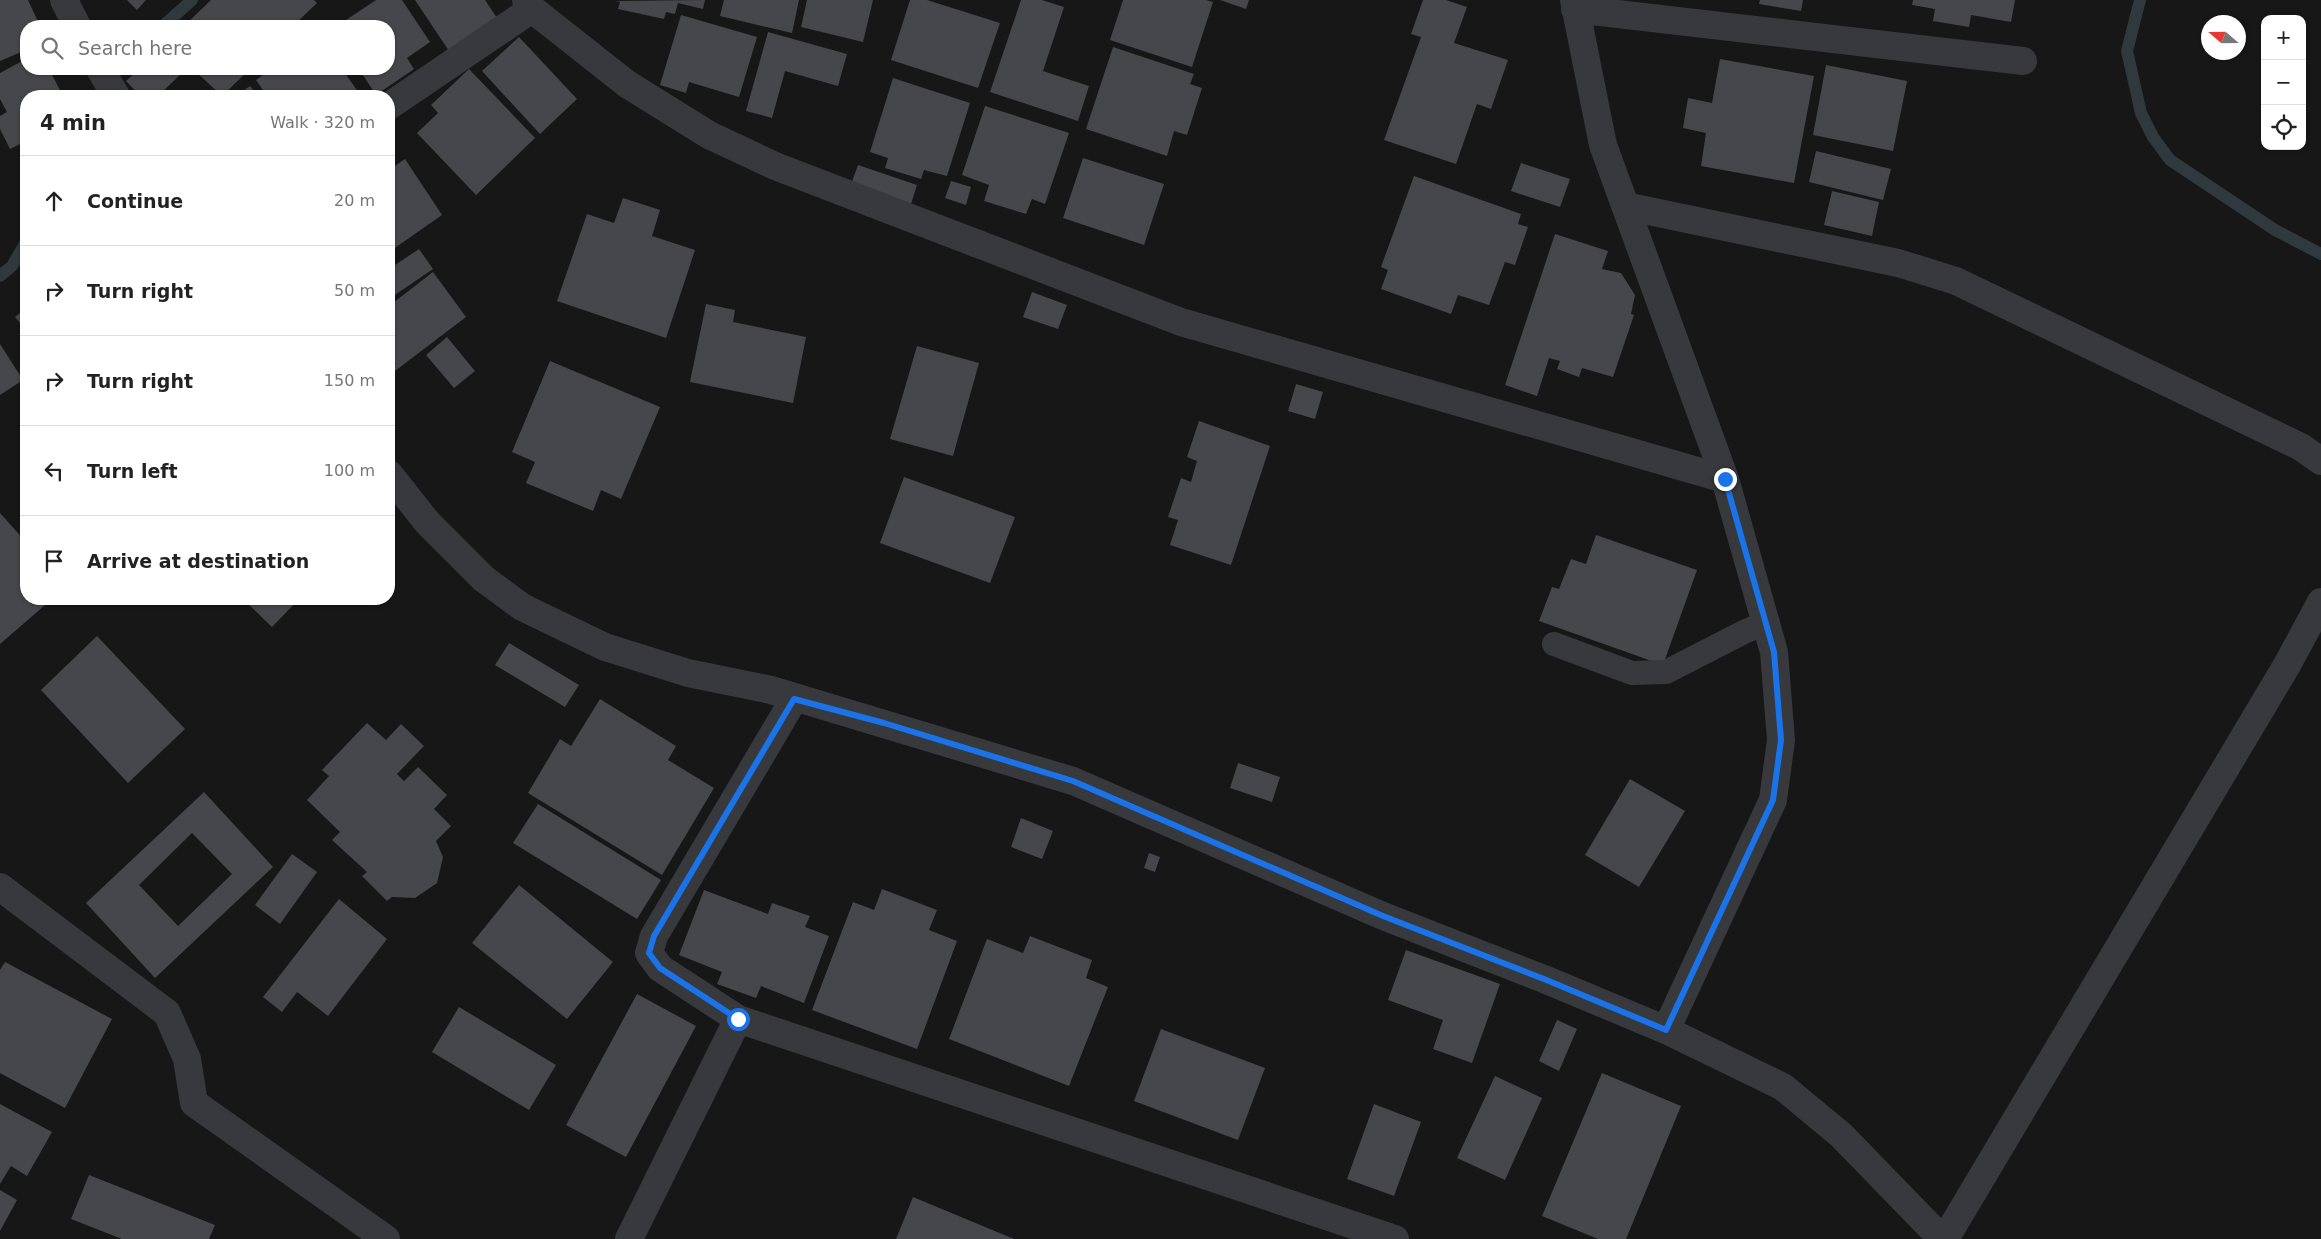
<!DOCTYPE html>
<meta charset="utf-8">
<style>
:root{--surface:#fff;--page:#f6f6f6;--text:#222;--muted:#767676;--line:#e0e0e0}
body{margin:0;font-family:"DejaVu Sans",sans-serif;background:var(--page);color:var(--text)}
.controls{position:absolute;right:15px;top:15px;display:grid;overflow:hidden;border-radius:10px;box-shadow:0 1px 4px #0004}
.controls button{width:45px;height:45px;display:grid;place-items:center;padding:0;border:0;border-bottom:1px solid var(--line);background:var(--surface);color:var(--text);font:25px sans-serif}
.compass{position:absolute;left:2201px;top:15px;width:45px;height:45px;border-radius:50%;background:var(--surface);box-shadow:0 1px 4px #0004;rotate:290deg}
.stop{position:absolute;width:15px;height:15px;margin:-11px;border:4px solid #1a73e8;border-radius:50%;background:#fff}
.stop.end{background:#1a73e8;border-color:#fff;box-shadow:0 1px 5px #0008}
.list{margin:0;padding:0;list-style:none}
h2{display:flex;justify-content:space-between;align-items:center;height:65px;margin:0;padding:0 20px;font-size:21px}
h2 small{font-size:16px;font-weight:400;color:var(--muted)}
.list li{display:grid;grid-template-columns:32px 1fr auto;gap:15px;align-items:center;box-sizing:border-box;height:90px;padding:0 20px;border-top:1px solid var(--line)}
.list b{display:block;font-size:19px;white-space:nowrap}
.list em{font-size:16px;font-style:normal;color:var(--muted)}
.icon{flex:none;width:28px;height:28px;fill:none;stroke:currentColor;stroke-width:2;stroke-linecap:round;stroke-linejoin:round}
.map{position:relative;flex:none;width:2321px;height:1239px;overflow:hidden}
.search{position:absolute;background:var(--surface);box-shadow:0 1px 4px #0004;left:20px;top:20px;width:375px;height:55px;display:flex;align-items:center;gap:12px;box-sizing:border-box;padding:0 18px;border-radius:20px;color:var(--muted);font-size:19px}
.panel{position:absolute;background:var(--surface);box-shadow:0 1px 4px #0004;left:20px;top:90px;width:375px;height:515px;border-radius:20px}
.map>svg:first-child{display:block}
</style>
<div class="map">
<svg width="2321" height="1239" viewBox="0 0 2321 1239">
<rect width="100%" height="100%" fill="#171718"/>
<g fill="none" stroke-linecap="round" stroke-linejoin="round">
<path stroke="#30393d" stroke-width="12" d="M 2140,0 L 2127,51 L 2141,113 L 2153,137 L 2170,160 L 2275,230 L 2321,254
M 163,26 L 192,0
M 0,276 L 12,266 L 26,242"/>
</g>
<path fill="#46474b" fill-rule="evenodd" d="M 0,0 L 28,0 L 40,26 L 26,26 L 26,50 L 0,61 Z
M 127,0 L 146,0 L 137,10 Z
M 211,0 L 314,0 L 317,3 L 293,26 L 184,26 Z
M 376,0 L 402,0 L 430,42 L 407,58 L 414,69 L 376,95 L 359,69 L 389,69 L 389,26 L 337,26 Z
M 415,0 L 485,0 L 499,21 L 451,54 Z
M 705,0 L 703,9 L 678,3 L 675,14 L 666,12 L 664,19 L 618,9 L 620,2 L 616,1 Z
M 724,0 L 799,0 L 792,33 L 720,16 Z
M 807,0 L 873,0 L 863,42 L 801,27 Z
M 910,0 L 927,0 L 1000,23 L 978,88 L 891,60 Z
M 1021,0 L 1042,0 L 1064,7 L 1043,71 L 1089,86 L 1078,121 L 990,92 Z
M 1123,0 L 1206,0 L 1213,2 L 1192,67 L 1110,40 Z
M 1220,0 L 1249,0 L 1246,9 Z
M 1423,0 L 1446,0 L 1467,7 L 1454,43 L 1508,60 L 1491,109 L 1477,104 L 1456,164 L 1384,140 L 1421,37 L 1411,34 Z
M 1760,0 L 1803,0 L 1801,11 L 1759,4 Z
M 1913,0 L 2015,0 L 2011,22 L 1971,15 L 1969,27 L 1933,21 L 1935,9 L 1912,5 Z
M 681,15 L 757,37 L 739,97 L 689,82 L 686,93 L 660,85 Z
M 768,32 L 847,54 L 838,86 L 785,71 L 772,118 L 746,111 Z
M 519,37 L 577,99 L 540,134 L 482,71 Z
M 1113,47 L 1194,74 L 1190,84 L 1202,88 L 1187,135 L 1174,131 L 1167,156 L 1086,129 Z
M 26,59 L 26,69 L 49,69 L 63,96 L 26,96 L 26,141 L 10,149 L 0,129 L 0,116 L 7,112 L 0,99 L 0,73 Z
M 1720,59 L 1814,76 L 1794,183 L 1701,166 L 1706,133 L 1683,128 L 1688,98 L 1712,103 Z
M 1826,65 L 1907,81 L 1893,151 L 1813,135 Z
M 139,69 L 180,69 L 183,72 L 158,96 L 140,96 L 126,81 Z
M 193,69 L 250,69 L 222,96 Z
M 271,69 L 342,69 L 361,96 L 267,96 L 256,80 Z
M 469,69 L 535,138 L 476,195 L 417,133 L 438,113 L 431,105 Z
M 893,78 L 970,103 L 947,176 L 924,170 L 921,179 L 885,168 L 888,158 L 870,152 Z
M 250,86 L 258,96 L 236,96 Z
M 985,106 L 1069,133 L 1045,204 L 1032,199 L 1026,214 L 984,201 L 989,185 L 962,175 Z
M 1816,151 L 1891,169 L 1883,200 L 1809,182 Z
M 1083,158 L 1164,184 L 1144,245 L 1063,218 Z
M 405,159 L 442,215 L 389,252 L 389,170 Z
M 1521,163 L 1570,179 L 1560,207 L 1511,191 Z
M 858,165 L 917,185 L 910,207 L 850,187 Z
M 1414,176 L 1521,214 L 1518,224 L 1528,227 L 1515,265 L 1505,262 L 1489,305 L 1458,295 L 1451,314 L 1381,289 L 1388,270 L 1381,267 Z
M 951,181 L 971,187 L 966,205 L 945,198 Z
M 1832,191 L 1879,202 L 1872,236 L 1824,225 Z
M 623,198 L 660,210 L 652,236 L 695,250 L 666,338 L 557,301 L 587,214 L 614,223 Z
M 1555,234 L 1608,251 L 1602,269 L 1621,273 L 1635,295 L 1631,314 L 1634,315 L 1613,377 L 1582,368 L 1579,377 L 1557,369 L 1560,361 L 1549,358 L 1537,396 L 1505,385 Z
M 419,249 L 433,269 L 389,299 L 389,269 Z
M 433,272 L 466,317 L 391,374 L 389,372 L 389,306 Z
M 1032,292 L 1067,305 L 1058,329 L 1023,317 Z
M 706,304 L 735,310 L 733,322 L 806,337 L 793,403 L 690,382 Z
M 26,308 L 26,330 L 15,317 Z
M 447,337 L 475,371 L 454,388 L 426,355 Z
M 0,344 L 23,380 L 0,395 Z
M 917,346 L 979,363 L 953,456 L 890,439 Z
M 550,361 L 660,407 L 621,499 L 601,490 L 593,511 L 526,483 L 535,462 L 512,452 Z
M 1296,384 L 1323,392 L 1315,419 L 1288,411 Z
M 1199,421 L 1270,446 L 1231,565 L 1170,545 L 1178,520 L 1168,517 L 1181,478 L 1191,482 L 1197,461 L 1187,457 Z
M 904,477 L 1015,517 L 990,583 L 880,543 Z
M 0,513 L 26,542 L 26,599 L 52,599 L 0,644 Z
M 1596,535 L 1697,570 L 1663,665 L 1539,621 L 1552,587 L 1559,589 L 1571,559 L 1586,564 Z
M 243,599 L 299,599 L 272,627 Z
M 97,636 L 185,729 L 128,783 L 41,690 Z
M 509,643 L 579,685 L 565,707 L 495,665 Z
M 600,699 L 676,746 L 668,760 L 714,788 L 662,875 L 528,793 L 560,739 L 571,746 Z
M 367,723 L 386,740 L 401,724 L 424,746 L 397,774 L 404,781 L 418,767 L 447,795 L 434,809 L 451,826 L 436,841 L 443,857 L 437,883 L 415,898 L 392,897 L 387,901 L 362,876 L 367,872 L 332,840 L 340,832 L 307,800 L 329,776 L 322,770 Z
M 1238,763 L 1280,777 L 1272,802 L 1230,788 Z
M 1630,779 L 1685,811 L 1639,887 L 1585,855 Z
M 204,792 L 273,867 L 155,978 L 86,903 ZM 192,833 L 232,874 L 178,926 L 139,885 Z
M 538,804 L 661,880 L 637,919 L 513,843 Z
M 1021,818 L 1053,831 L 1042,859 L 1011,847 Z
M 1149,853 L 1160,857 L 1155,872 L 1144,868 Z
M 292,854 L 317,872 L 280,924 L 255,905 Z
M 519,885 L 613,962 L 567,1019 L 472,943 Z
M 882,889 L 937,910 L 929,930 L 957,941 L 917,1049 L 812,1010 L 853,902 L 874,910 Z
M 704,890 L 768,914 L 772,903 L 810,916 L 805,927 L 829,936 L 804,1003 L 761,986 L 756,998 L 717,984 L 722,972 L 679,955 Z
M 339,899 L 387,939 L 328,1016 L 297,992 L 282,1012 L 263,997 Z
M 1030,936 L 1092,960 L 1086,978 L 1108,987 L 1069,1086 L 949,1039 L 987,939 L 1023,953 Z
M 1406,950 L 1500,984 L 1472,1063 L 1433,1049 L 1443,1020 L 1388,1000 Z
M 5,962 L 112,1019 L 65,1108 L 0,1073 L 0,970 Z
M 637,994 L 696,1026 L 626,1157 L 566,1125 Z
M 459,1007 L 556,1065 L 529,1110 L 432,1052 Z
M 1557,1020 L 1577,1029 L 1559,1071 L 1539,1061 Z
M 1161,1029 L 1265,1068 L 1238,1140 L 1134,1101 Z
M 1602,1073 L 1681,1106 L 1626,1239 L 1598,1239 L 1542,1216 Z
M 1495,1076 L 1542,1098 L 1505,1180 L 1457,1158 Z
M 0,1104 L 52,1132 L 27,1176 L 11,1166 L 0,1184 Z
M 1374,1104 L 1421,1122 L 1394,1196 L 1347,1179 Z
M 89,1175 L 215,1225 L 209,1239 L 122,1239 L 71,1219 Z
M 0,1190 L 17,1200 L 0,1231 Z
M 913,1197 L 1014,1239 L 896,1239 Z"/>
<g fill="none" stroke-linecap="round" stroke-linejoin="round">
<path stroke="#38393d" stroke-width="24" d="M 1554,644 L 1632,673 L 1666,672 L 1746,631 L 1766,623"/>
<path stroke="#38393d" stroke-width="28" d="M 64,0 L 77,26
M 526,0 L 532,9 L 627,84 L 709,135 L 775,166 L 1181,322 L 1725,479
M 1574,0 L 1603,145 L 1725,479 L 1774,652 L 1781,740 L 1773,800 L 1666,1030
M 1575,9 L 2023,61
M 100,69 L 116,96
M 389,106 L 532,9
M 1625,206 L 1898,263 L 1956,281 L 2301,447 L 2321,461
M 389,474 L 427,522 L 484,579 L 522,607 L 605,647 L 688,673 L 771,690 L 1073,781 L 1383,916 L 1544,979 L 1666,1030 L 1783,1087 L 1841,1135 L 1942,1239
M 794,699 L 654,936 L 649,953 L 660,968 L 738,1019 L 1395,1239
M 0,887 L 167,1013 L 187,1059 L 194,1103 L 386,1239
M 629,1239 L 738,1019
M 1945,1239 L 2287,665 L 2321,602"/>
</g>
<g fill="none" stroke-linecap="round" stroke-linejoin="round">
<path stroke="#1a73e8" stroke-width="6" d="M 738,1019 L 660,968 L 649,953 L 654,936 L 794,699 L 884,723 L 1073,781 L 1383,916 L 1544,979 L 1666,1030 L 1773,800 L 1781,740 L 1774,652 L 1725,479"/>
</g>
</svg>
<div class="controls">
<button>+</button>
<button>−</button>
<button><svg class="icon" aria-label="locate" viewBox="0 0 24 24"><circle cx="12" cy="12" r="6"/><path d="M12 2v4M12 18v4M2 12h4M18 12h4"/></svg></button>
</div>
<svg class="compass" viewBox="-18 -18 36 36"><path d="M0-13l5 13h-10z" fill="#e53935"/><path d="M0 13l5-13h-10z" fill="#767676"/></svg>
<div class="stop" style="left:738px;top:1019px"></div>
<div class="stop end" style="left:1725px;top:479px"></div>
<div class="search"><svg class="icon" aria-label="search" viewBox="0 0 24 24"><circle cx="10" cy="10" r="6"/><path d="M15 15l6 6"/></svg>Search here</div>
<section class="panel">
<h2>4 min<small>Walk · 320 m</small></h2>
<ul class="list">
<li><svg class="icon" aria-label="ahead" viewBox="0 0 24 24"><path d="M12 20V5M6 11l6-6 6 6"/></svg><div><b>Continue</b></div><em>20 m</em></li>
<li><svg class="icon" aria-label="right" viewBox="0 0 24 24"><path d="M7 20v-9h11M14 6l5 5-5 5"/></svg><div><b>Turn right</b></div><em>50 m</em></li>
<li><svg class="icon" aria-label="right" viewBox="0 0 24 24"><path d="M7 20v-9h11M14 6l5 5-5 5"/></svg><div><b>Turn right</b></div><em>150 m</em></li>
<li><svg class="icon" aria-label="left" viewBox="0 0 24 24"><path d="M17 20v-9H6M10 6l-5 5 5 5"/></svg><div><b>Turn left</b></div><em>100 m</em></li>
<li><svg class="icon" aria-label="arrive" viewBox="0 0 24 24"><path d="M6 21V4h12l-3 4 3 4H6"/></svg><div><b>Arrive at destination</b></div></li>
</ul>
</section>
</div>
